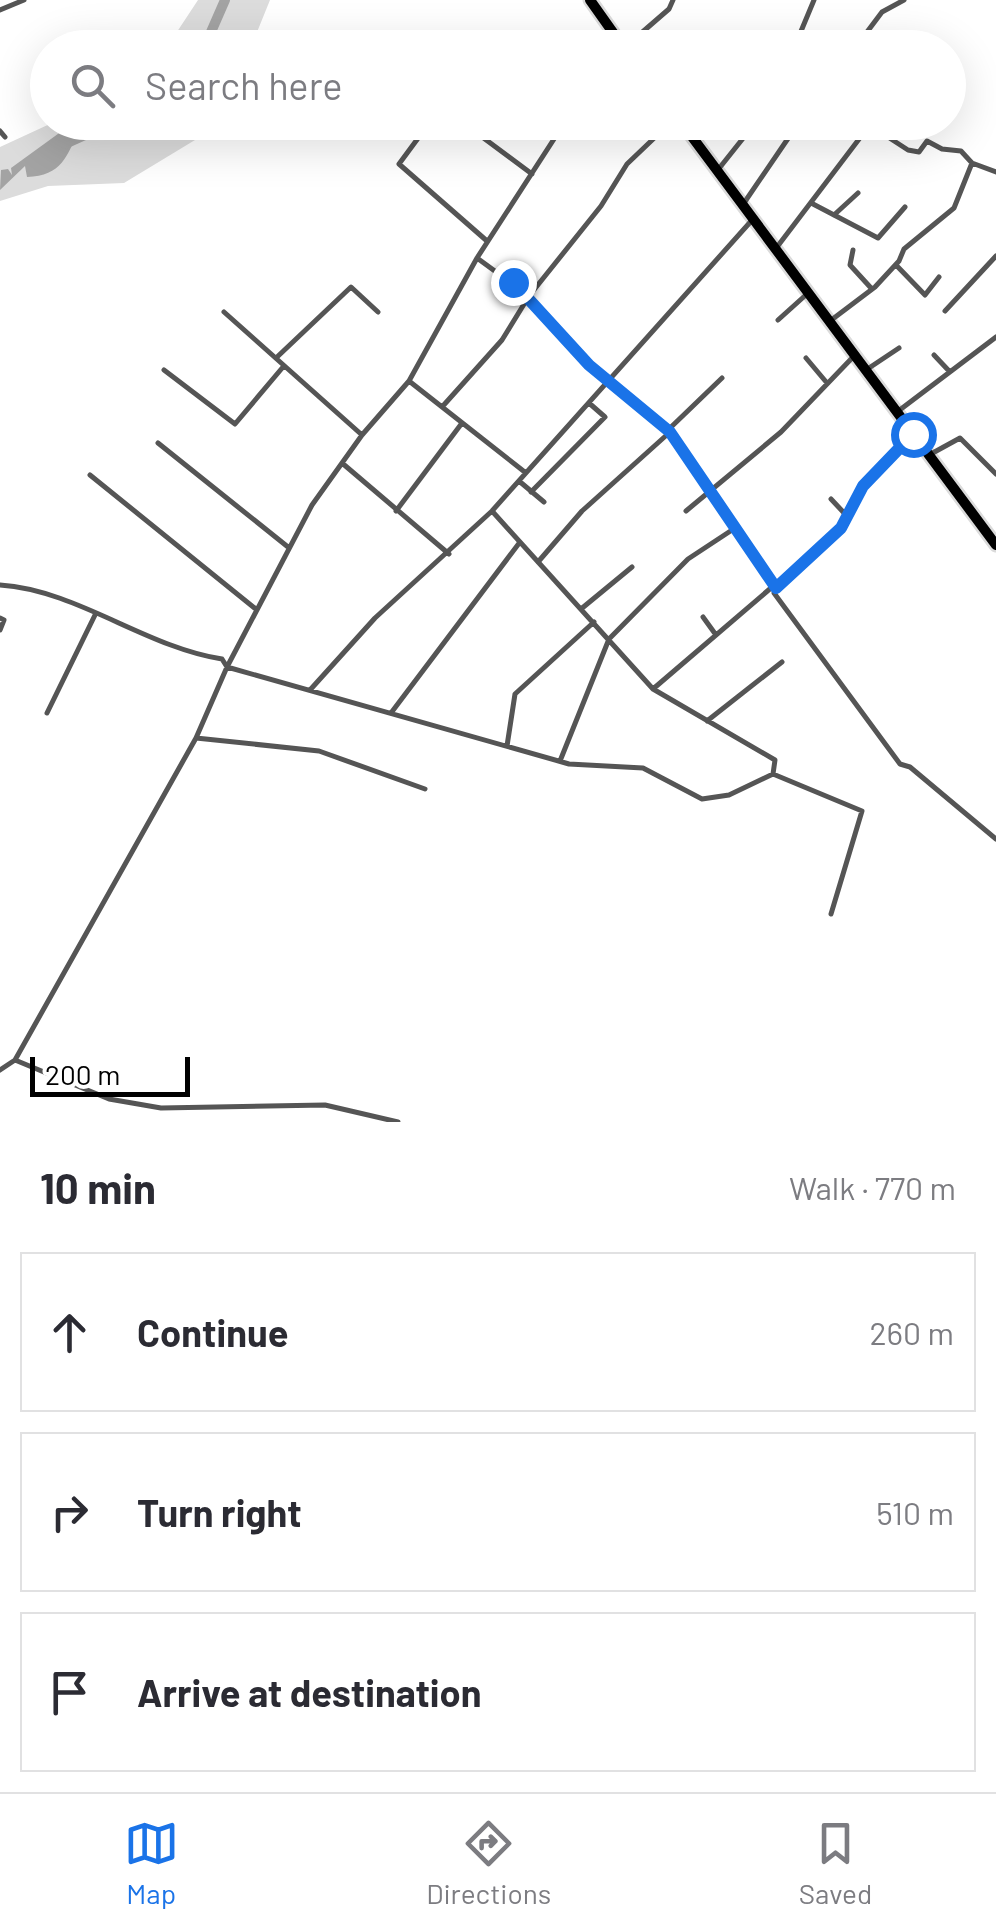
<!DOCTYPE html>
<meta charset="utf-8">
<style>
:root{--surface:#fff;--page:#f7f7f7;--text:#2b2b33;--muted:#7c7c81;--line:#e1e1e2;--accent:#1a73e8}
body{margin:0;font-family:Barlow,sans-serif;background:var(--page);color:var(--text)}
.scale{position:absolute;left:30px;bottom:25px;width:160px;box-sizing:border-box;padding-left:10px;border:5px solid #000;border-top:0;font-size:28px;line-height:35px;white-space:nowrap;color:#000;-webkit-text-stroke:8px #fff;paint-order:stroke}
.stop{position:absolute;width:30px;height:30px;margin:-22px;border:8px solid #1a73e8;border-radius:50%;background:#fff}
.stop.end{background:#1a73e8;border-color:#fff;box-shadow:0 2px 10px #0008}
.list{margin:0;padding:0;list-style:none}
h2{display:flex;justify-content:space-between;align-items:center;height:130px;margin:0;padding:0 40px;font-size:42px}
h2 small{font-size:32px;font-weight:400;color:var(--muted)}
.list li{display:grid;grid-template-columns:65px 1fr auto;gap:30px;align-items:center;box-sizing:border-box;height:160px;margin:0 20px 20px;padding:0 20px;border:2px solid var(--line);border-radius:0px}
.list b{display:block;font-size:38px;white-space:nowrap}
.list em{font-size:32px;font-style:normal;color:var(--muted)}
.icon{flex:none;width:55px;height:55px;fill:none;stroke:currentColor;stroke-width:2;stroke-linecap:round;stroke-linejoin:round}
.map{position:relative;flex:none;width:996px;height:1122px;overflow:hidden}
.search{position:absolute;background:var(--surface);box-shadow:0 10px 40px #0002;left:30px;right:30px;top:30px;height:110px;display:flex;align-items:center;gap:25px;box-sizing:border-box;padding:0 35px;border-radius:55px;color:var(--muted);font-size:38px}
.sheet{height:670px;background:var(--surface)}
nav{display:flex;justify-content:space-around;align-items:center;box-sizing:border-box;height:140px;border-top:2px solid var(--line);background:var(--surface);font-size:28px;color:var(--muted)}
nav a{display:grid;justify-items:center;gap:5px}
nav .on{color:var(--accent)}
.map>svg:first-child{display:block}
</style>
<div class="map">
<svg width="996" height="1122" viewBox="0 0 996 1122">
<rect width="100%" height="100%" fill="#fff"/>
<path fill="#dcdcdc" d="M 198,0 L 270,0 L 251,47 L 167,47 Z
M 52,123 L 207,123 L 195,140 L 124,183 L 48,186 L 0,201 L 0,147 Z"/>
<path fill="#a3a3a3" d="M 73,123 L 79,123 L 80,128 C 67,156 62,176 27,177 L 25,166 L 0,190 L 1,170 L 8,169 L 12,175 L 11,168 Z"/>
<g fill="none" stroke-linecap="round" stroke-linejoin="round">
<path stroke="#a3a3a3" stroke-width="10" d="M 204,48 L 225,0
M 65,144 L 114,122"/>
<g stroke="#dbdbdb" stroke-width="15">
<path id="trunk" d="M 590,0 L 624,48
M 681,122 L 996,545"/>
</g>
<path stroke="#555" stroke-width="5" d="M 0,10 L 24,0
M 867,34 L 890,48
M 624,48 L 669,9 L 673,0
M 673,48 L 704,33 L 724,45
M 794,48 L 814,0
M 855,48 L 882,12 L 904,0
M 430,122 L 399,164 L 487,241
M 462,122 L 532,174
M 871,126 L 908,150 L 919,152 L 927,141 L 942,149 L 961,151 L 972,163 L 996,172
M 0,131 L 5,137
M 717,171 L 756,122
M 744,203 L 789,137 L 782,131 L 787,122
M 813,204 L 878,238 L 905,207
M 834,215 L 858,193
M 777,247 L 872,122
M 853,250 L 850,265 L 871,288
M 477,258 L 529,296 L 589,365 L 670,432 L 776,588 L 774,593 L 900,764 L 910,767 L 996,839
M 896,265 L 925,295 L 939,277
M 945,311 L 996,256
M 224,312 L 362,435
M 778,320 L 808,293
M 830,321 L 875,287 L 899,261 L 904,249 L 954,208 L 972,163
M 934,355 L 950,372
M 276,358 L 351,287 L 378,312
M 806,358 L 827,383
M 164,370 L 235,424 L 283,367
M 866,370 L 899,348
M 409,381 L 526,473
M 442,407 L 502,340 L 529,296 L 601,206 L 627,164 L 671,122
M 897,412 L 996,337
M 668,430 L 722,378
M 158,443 L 288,547
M 929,455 L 960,438 L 996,474
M 342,463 L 449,554
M 90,475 L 257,610
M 519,481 L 544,502
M 531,492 L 605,417 L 589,403
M 831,499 L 846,515
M 396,511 L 462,423
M 492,511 L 653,689 L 775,760 L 773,774
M 686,511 L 781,432 L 853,357
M 538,562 L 582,511 L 670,432
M 0,585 C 77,590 145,647 222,659 L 227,667 L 569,764 L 643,768 L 702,799 L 729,795 L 773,774 L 862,811 L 831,914
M 581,609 L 632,567
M 703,617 L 716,635
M 0,618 L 4,620 L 0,630
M 653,689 L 841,528 L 863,486 L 913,434
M 310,690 L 375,618 L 492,511 L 753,219
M 47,713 L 95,615
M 391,713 L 520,542
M 707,721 L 782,662
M 196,738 L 319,751 L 425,789
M 507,746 L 515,694 L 594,622
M 560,761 L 609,639 L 688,559 L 732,530
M 15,1060 L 109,1099 L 161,1108 L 325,1105 L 398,1122
M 0,1070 L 15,1060 L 196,738 L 227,667 L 312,505 L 362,435 L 409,381 L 477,258 L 565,122"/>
<use href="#trunk" stroke="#000" stroke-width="10"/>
</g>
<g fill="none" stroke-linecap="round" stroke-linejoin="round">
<path stroke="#1a73e8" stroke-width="12" d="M 513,282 L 589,365 L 670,432 L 776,588 L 841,528 L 863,486 L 913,434"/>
</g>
</svg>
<div class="scale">200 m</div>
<div class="stop" style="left:913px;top:434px"></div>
<div class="stop end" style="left:513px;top:282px"></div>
<div class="search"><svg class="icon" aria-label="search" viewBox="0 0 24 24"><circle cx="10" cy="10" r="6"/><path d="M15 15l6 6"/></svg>Search here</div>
</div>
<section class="sheet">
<h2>10 min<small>Walk · 770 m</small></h2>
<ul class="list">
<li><svg class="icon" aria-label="ahead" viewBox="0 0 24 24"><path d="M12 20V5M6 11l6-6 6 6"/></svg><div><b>Continue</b></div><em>260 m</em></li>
<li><svg class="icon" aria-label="right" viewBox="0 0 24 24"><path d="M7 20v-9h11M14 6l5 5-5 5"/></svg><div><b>Turn right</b></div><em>510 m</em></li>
<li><svg class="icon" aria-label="arrive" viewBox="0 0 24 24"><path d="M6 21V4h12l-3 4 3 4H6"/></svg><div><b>Arrive at destination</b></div></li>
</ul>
</section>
<nav>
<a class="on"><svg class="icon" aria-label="map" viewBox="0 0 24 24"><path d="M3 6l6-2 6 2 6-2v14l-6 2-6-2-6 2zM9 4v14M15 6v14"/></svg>Map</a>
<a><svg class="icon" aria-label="directions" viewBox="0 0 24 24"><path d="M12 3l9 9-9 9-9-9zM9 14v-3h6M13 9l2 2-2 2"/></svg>Directions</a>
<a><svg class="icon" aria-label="saved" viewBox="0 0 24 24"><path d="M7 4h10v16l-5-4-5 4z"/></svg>Saved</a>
</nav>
